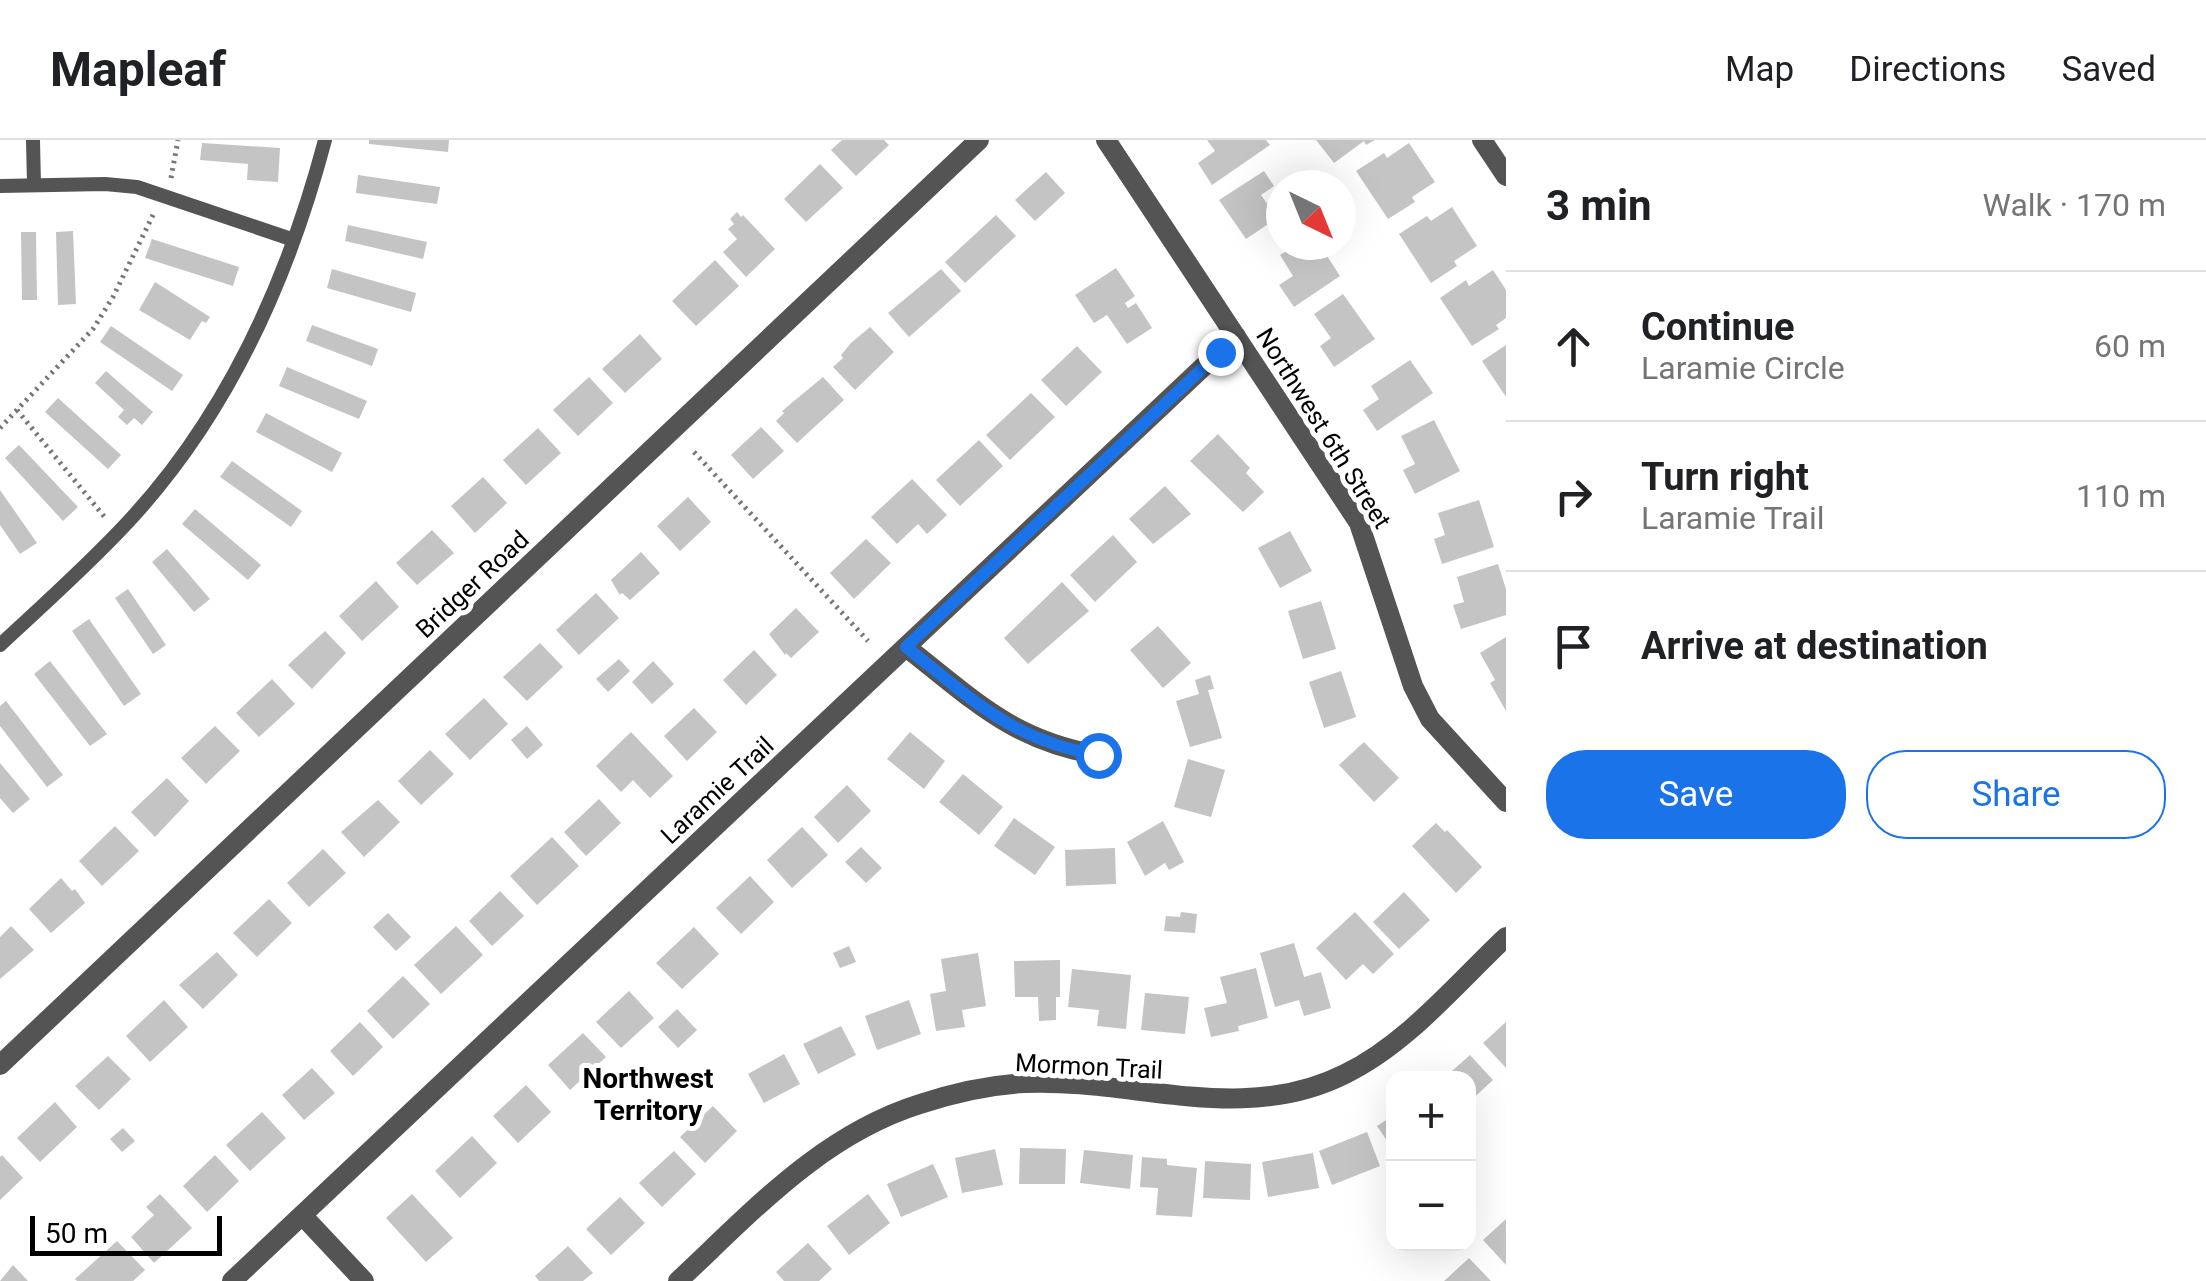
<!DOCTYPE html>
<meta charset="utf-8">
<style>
:root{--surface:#fff;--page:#f6f6f6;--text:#202124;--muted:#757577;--line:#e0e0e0;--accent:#1a73e8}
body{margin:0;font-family:Roboto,sans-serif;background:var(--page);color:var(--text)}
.controls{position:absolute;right:30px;bottom:30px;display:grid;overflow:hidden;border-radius:20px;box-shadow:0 10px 40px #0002}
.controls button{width:90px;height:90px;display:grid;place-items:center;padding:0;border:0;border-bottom:2px solid var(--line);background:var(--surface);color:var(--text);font:50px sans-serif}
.compass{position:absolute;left:1266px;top:30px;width:90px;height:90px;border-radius:50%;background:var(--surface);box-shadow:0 10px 40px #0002;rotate:137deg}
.scale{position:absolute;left:30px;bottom:25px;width:192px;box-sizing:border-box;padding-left:10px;border:5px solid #000;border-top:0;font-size:28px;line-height:35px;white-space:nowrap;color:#000;-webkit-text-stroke:8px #fff;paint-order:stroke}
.stop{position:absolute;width:30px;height:30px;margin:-22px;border:8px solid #1a73e8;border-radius:50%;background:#fff}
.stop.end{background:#1a73e8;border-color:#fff;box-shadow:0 2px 10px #0008}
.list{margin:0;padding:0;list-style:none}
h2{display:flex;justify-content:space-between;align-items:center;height:130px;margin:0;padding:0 40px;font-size:42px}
h2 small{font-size:32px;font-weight:400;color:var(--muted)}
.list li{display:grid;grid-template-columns:65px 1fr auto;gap:30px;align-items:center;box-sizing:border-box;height:150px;padding:0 40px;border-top:2px solid var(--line)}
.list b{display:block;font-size:38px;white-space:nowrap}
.list p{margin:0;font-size:32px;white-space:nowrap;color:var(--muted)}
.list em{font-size:32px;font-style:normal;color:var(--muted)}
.actions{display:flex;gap:20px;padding:30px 40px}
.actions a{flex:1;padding:22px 0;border:2px solid var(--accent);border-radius:40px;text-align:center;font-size:35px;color:var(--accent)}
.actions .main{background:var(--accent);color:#fff}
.icon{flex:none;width:55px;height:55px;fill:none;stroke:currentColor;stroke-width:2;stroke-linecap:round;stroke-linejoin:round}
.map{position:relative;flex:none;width:1506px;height:1141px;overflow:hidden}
header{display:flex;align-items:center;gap:60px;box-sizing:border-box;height:140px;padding:0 50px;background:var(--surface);border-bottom:2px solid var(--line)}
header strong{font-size:48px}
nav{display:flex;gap:55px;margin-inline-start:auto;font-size:35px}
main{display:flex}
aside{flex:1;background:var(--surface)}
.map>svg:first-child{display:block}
</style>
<header>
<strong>Mapleaf</strong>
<nav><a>Map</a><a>Directions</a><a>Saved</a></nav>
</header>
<main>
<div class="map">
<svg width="1506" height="1141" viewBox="0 0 1506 1141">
<rect width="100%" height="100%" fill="#fff"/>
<path fill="#c4c4c4" d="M 369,0 L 449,0 L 448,12 L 369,4 Z
M 842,0 L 884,0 L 889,5 L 856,36 L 831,10 Z
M 1207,0 L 1266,0 L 1270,5 L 1212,45 L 1198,23 L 1215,11 Z
M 1316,0 L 1375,0 L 1366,5 L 1364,1 L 1334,23 Z
M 202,3 L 280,8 L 278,42 L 247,40 L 248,24 L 200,20 Z
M 1409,3 L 1435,42 L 1412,57 L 1415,62 L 1388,79 L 1356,31 L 1384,13 L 1387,18 Z
M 820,24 L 843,48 L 806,82 L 784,59 Z
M 1264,31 L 1274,46 L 1261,55 L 1277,78 L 1246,99 L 1219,60 Z
M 1046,32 L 1065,53 L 1035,81 L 1015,60 Z
M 358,35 L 440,47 L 437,64 L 356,53 Z
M 1452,67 L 1477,106 L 1454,121 L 1457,126 L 1431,143 L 1399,94 L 1427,76 L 1431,81 Z
M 737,72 L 741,77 L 743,75 L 775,109 L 746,137 L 723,112 L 737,99 L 728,89 L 734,84 L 730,79 Z
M 996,75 L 1016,96 L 965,143 L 945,122 Z
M 348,85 L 427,102 L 423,119 L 345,101 Z
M 73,91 L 76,164 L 58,165 L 56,92 Z
M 21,92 L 36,92 L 37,160 L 22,160 Z
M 152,99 L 239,127 L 233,146 L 145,118 Z
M 1295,105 L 1320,105 L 1340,136 L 1294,167 L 1279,145 L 1293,136 L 1280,115 Z
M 715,120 L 739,146 L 696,186 L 672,161 Z
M 1116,128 L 1135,156 L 1125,163 L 1128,168 L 1136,163 L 1152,188 L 1127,204 L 1107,175 L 1094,183 L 1075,155 Z
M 332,129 L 416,153 L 411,172 L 327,148 Z
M 941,129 L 961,151 L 909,197 L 888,173 Z
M 1493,130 L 1506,150 L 1506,178 L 1496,185 L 1499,189 L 1472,206 L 1440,158 L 1466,140 L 1469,146 Z
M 155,142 L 210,177 L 206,183 L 202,181 L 190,200 L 139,170 Z
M 1343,154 L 1375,199 L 1334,227 L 1320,206 L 1331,198 L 1314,174 Z
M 312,185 L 378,209 L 372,226 L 306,201 Z
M 111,186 L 183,235 L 172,251 L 100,202 Z
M 870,187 L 894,212 L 855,250 L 833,227 L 843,218 L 841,215 L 851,203 Z
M 640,194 L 662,219 L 625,253 L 602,229 Z
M 1506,205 L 1506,257 L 1482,221 Z
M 1077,206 L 1102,232 L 1066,266 L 1041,240 Z
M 1410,220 L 1433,253 L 1377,291 L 1363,270 L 1379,259 L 1371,246 Z
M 287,227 L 367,261 L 359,279 L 279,246 Z
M 106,231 L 153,272 L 142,285 L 134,278 L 127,285 L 118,277 L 124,270 L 95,243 Z
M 589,237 L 613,263 L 578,296 L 553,270 Z
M 823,237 L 844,260 L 797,303 L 776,281 L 784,273 L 782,271 Z
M 1031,253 L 1055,277 L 1010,320 L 986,295 Z
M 58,258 L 121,315 L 108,329 L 45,272 Z
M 266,273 L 342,313 L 332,332 L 256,292 Z
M 1434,280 L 1460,331 L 1415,354 L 1403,330 L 1415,324 L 1401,296 Z
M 761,287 L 784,311 L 753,339 L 731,315 Z
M 538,288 L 561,313 L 526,345 L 503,320 Z
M 1218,294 L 1250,328 L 1246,333 L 1264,352 L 1243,372 L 1190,321 Z
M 979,300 L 1003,326 L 960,366 L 936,340 Z
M 19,305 L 78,367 L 63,381 L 5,318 Z
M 232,321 L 302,371 L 291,387 L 220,337 Z
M 483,337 L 507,363 L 475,393 L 451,366 Z
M 912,339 L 947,375 L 927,394 L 918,384 L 897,404 L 871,377 Z
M 1165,346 L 1191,374 L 1153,404 L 1129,379 Z
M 0,350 L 37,403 L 20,414 L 0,385 Z
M 688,357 L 711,382 L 680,411 L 657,386 Z
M 1479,360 L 1494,407 L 1442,424 L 1434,399 L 1445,395 L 1438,373 Z
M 195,369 L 261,425 L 248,440 L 182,384 Z
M 432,390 L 454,413 L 417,445 L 396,423 Z
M 1290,391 L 1312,431 L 1280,448 L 1258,408 Z
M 1113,395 L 1137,422 L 1095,462 L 1070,435 Z
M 866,399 L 891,423 L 854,459 L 830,433 Z
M 167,409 L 210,459 L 194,472 L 152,422 Z
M 641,412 L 660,433 L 630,460 L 622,453 L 620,455 L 611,440 Z
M 1498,424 L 1506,449 L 1506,475 L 1461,489 L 1453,465 L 1464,462 L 1457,437 Z
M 376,441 L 399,467 L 362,501 L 339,476 Z
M 1062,442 L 1089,471 L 1028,524 L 1004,498 Z
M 128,449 L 166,505 L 153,514 L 115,458 Z
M 596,453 L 619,478 L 579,515 L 556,490 Z
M 1321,461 L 1336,509 L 1303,519 L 1288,471 Z
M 796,468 L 819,492 L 791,518 L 786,513 L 785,515 L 769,494 Z
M 89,479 L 141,554 L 124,566 L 72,491 Z
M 1158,486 L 1191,523 L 1163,548 L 1130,510 Z
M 325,491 L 346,513 L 312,549 L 288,525 Z
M 1506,497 L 1506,571 L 1490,543 L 1495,540 L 1480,513 Z
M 540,503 L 563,527 L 527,561 L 503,537 Z
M 754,510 L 777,535 L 746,565 L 723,540 Z
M 619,519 L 630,531 L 608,552 L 596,539 Z
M 50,521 L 107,594 L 90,606 L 34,534 Z
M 653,521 L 674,544 L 652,564 L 632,542 Z
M 1341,531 L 1356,577 L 1324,588 L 1309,542 Z
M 1210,535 L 1214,549 L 1208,550 L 1222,598 L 1190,607 L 1176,561 L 1199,554 L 1195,540 Z
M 272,539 L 295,564 L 259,597 L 236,573 Z
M 484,558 L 508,584 L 470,620 L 445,594 Z
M 6,561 L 63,635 L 47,647 L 0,586 L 0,566 Z
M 694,568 L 717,592 L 687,621 L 664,596 Z
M 215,586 L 240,611 L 206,644 L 181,618 Z
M 527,586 L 543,605 L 527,619 L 511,600 Z
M 631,592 L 673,636 L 650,658 L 633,640 L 621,652 L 596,626 Z
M 910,592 L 945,621 L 924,649 L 887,619 Z
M 1364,602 L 1399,638 L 1374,662 L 1339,625 Z
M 430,610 L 454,634 L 421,665 L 398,641 Z
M 1188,619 L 1225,630 L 1211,677 L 1174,667 Z
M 0,623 L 30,659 L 13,673 L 0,658 Z
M 963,634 L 1003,667 L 979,695 L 939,662 Z
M 167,638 L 189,661 L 155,697 L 131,672 Z
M 847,645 L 871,671 L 838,703 L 814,677 Z
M 599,659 L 621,683 L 586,716 L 564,692 Z
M 378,660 L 400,682 L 364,717 L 341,692 Z
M 1014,678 L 1055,707 L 1035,735 L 994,706 Z
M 1163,681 L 1184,722 L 1169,730 L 1165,723 L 1145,736 L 1127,702 Z
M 1436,683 L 1445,692 L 1447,690 L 1482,727 L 1456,753 L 1412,706 Z
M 115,686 L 139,711 L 102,746 L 79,721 Z
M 802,687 L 828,715 L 792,748 L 767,720 Z
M 552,697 L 579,726 L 537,765 L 510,736 Z
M 861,707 L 882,728 L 866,743 L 845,722 Z
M 1115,708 L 1116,744 L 1066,746 L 1065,710 Z
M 323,709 L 346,733 L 309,767 L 287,743 Z
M 750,736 L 774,762 L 741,794 L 716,768 Z
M 61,738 L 72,751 L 75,749 L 85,763 L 51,793 L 29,769 Z
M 500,751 L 524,776 L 492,806 L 469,781 Z
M 1404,752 L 1430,780 L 1399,809 L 1373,782 Z
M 269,759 L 292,783 L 257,817 L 233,793 Z
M 1181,772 L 1197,774 L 1195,793 L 1164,791 L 1166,776 L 1180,777 Z
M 1355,772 L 1394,814 L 1373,834 L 1363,824 L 1346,840 L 1316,808 Z
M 388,773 L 411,797 L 396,811 L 373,787 Z
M 11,786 L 34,810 L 0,839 L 0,797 Z
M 456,786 L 483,815 L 441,854 L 414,825 Z
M 694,787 L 719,814 L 682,849 L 656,823 Z
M 1294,803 L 1304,837 L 1321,832 L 1331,868 L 1304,876 L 1299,860 L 1275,867 L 1260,813 Z
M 849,806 L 856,822 L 840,828 L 833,813 Z
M 217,812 L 238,835 L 203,869 L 179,845 Z
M 978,813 L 986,866 L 962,870 L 965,887 L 936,891 L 930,854 L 946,851 L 941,819 Z
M 1060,820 L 1060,857 L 1056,857 L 1056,880 L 1039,881 L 1038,857 L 1015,857 L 1014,821 Z
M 1256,828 L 1268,878 L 1238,886 L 1239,891 L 1211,897 L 1204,868 L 1227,863 L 1220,837 Z
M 1072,829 L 1131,835 L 1126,889 L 1097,886 L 1099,870 L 1068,867 Z
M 403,836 L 430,864 L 393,899 L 367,871 Z
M 629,851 L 654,878 L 621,908 L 596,882 Z
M 1145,853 L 1189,857 L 1185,894 L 1141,890 Z
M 164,860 L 188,887 L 150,922 L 126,896 Z
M 909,860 L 921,894 L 877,910 L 865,876 Z
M 677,869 L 697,890 L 678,908 L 658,887 Z
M 360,882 L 383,907 L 353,936 L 330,911 Z
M 1506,882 L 1506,928 L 1483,903 Z
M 841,886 L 856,915 L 818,934 L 803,904 Z
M 583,893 L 606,917 L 570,950 L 548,925 Z
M 784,914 L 800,944 L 764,963 L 748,934 Z
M 1470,915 L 1493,940 L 1468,963 L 1468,938 L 1444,938 Z
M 108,916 L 131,939 L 99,970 L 75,946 Z
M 312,928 L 335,953 L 304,980 L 282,955 Z
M 526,945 L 551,972 L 518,1003 L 493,976 Z
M 55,962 L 77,987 L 40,1022 L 17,998 Z
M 713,966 L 737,991 L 705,1023 L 680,997 Z
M 262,972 L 286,998 L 250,1031 L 226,1005 Z
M 1394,975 L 1394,1011 L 1377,986 Z
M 123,988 L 135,1001 L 122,1012 L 110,999 Z
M 1367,992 L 1380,1026 L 1332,1045 L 1319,1011 Z
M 472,996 L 497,1023 L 460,1058 L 435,1031 Z
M 1020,1008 L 1066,1009 L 1065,1044 L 1019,1044 Z
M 995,1009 L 1003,1045 L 962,1053 L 955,1018 Z
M 1084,1010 L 1133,1015 L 1130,1049 L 1080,1043 Z
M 674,1011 L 696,1034 L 662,1067 L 639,1043 Z
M 1313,1013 L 1319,1048 L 1268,1057 L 1262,1022 Z
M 2,1015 L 23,1038 L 0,1060 L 0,1017 Z
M 215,1015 L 239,1041 L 207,1072 L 183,1046 Z
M 1142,1017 L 1167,1019 L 1167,1025 L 1197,1028 L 1192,1077 L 1156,1075 L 1158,1048 L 1140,1047 Z
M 1205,1021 L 1251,1024 L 1250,1060 L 1203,1058 Z
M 933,1024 L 948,1057 L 901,1077 L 887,1044 Z
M 160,1054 L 192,1088 L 154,1123 L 131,1097 L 154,1075 L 146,1067 Z
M 412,1054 L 453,1098 L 426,1122 L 386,1078 Z
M 868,1054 L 890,1083 L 849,1115 L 827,1086 Z
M 620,1057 L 645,1083 L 611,1115 L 586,1089 Z
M 1506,1079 L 1506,1125 L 1483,1100 Z
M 117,1101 L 145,1130 L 133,1141 L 77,1141 L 75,1139 Z
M 808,1103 L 832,1129 L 819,1141 L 784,1141 L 776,1132 Z
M 568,1106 L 593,1133 L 583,1141 L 539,1141 L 535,1136 Z
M 1469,1118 L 1491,1141 L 1444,1141 Z
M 13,1125 L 28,1141 L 0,1141 Z"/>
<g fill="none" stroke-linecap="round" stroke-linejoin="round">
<path stroke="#767676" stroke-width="5" stroke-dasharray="2.5 5" stroke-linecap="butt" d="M 171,38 L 178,0
M 17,270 L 107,380
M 0,288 L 93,189 L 113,157 L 154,73
M 694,312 L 868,501"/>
<path stroke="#545454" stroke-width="14" d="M 33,0 L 34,45
M 0,46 L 105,44 L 137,47 L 294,100
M 0,505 C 43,465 87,426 127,383 C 227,276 288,140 325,0"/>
<path stroke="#545454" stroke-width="20" d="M 1106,0 L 1359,383 L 1413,546 L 1430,579 L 1506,662
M 1482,0 L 1506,36
M 906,507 C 973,559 1011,600 1098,615
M 0,925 L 979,0
M 302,1075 L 364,1141
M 232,1141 L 1236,196
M 678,1141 C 752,1072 821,995 920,964 C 953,953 990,945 1024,943 C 1132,938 1242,986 1345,934 C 1407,904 1456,844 1506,797"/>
</g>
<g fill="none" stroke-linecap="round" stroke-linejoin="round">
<path stroke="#1a73e8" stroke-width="12" d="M 1098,615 C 1011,600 972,559 906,507 L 1220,212"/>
</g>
<g text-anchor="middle" stroke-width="10" stroke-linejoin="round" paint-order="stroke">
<g font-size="25" fill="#000" stroke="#fff">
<text transform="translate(1324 288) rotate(58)" y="9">Northwest 6th Street</text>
<text transform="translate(472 444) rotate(-43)" y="9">Bridger Road</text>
<text transform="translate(717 650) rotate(-43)" y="9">Laramie Trail</text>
<text transform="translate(1089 926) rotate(3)" y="9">Mormon Trail</text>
</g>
<g font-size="28" font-weight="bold" fill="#000" stroke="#fff">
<text x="648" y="948">Northwest<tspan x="648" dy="32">Territory</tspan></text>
</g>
</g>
</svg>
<div class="controls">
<button>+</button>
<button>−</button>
</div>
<svg class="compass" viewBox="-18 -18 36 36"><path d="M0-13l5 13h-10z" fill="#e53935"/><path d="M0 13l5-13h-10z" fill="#757577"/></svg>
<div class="scale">50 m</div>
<div class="stop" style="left:1098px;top:615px"></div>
<div class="stop end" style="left:1220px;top:212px"></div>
</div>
<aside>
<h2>3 min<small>Walk · 170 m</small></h2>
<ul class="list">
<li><svg class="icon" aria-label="ahead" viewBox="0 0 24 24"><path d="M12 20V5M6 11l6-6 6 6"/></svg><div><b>Continue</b><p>Laramie Circle</p></div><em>60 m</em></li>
<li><svg class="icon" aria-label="right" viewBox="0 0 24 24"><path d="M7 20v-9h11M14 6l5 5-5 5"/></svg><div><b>Turn right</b><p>Laramie Trail</p></div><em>110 m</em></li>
<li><svg class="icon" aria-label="arrive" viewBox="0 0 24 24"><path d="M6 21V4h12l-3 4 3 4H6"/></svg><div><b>Arrive at destination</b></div></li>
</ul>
<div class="actions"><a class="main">Save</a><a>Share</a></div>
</aside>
</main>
